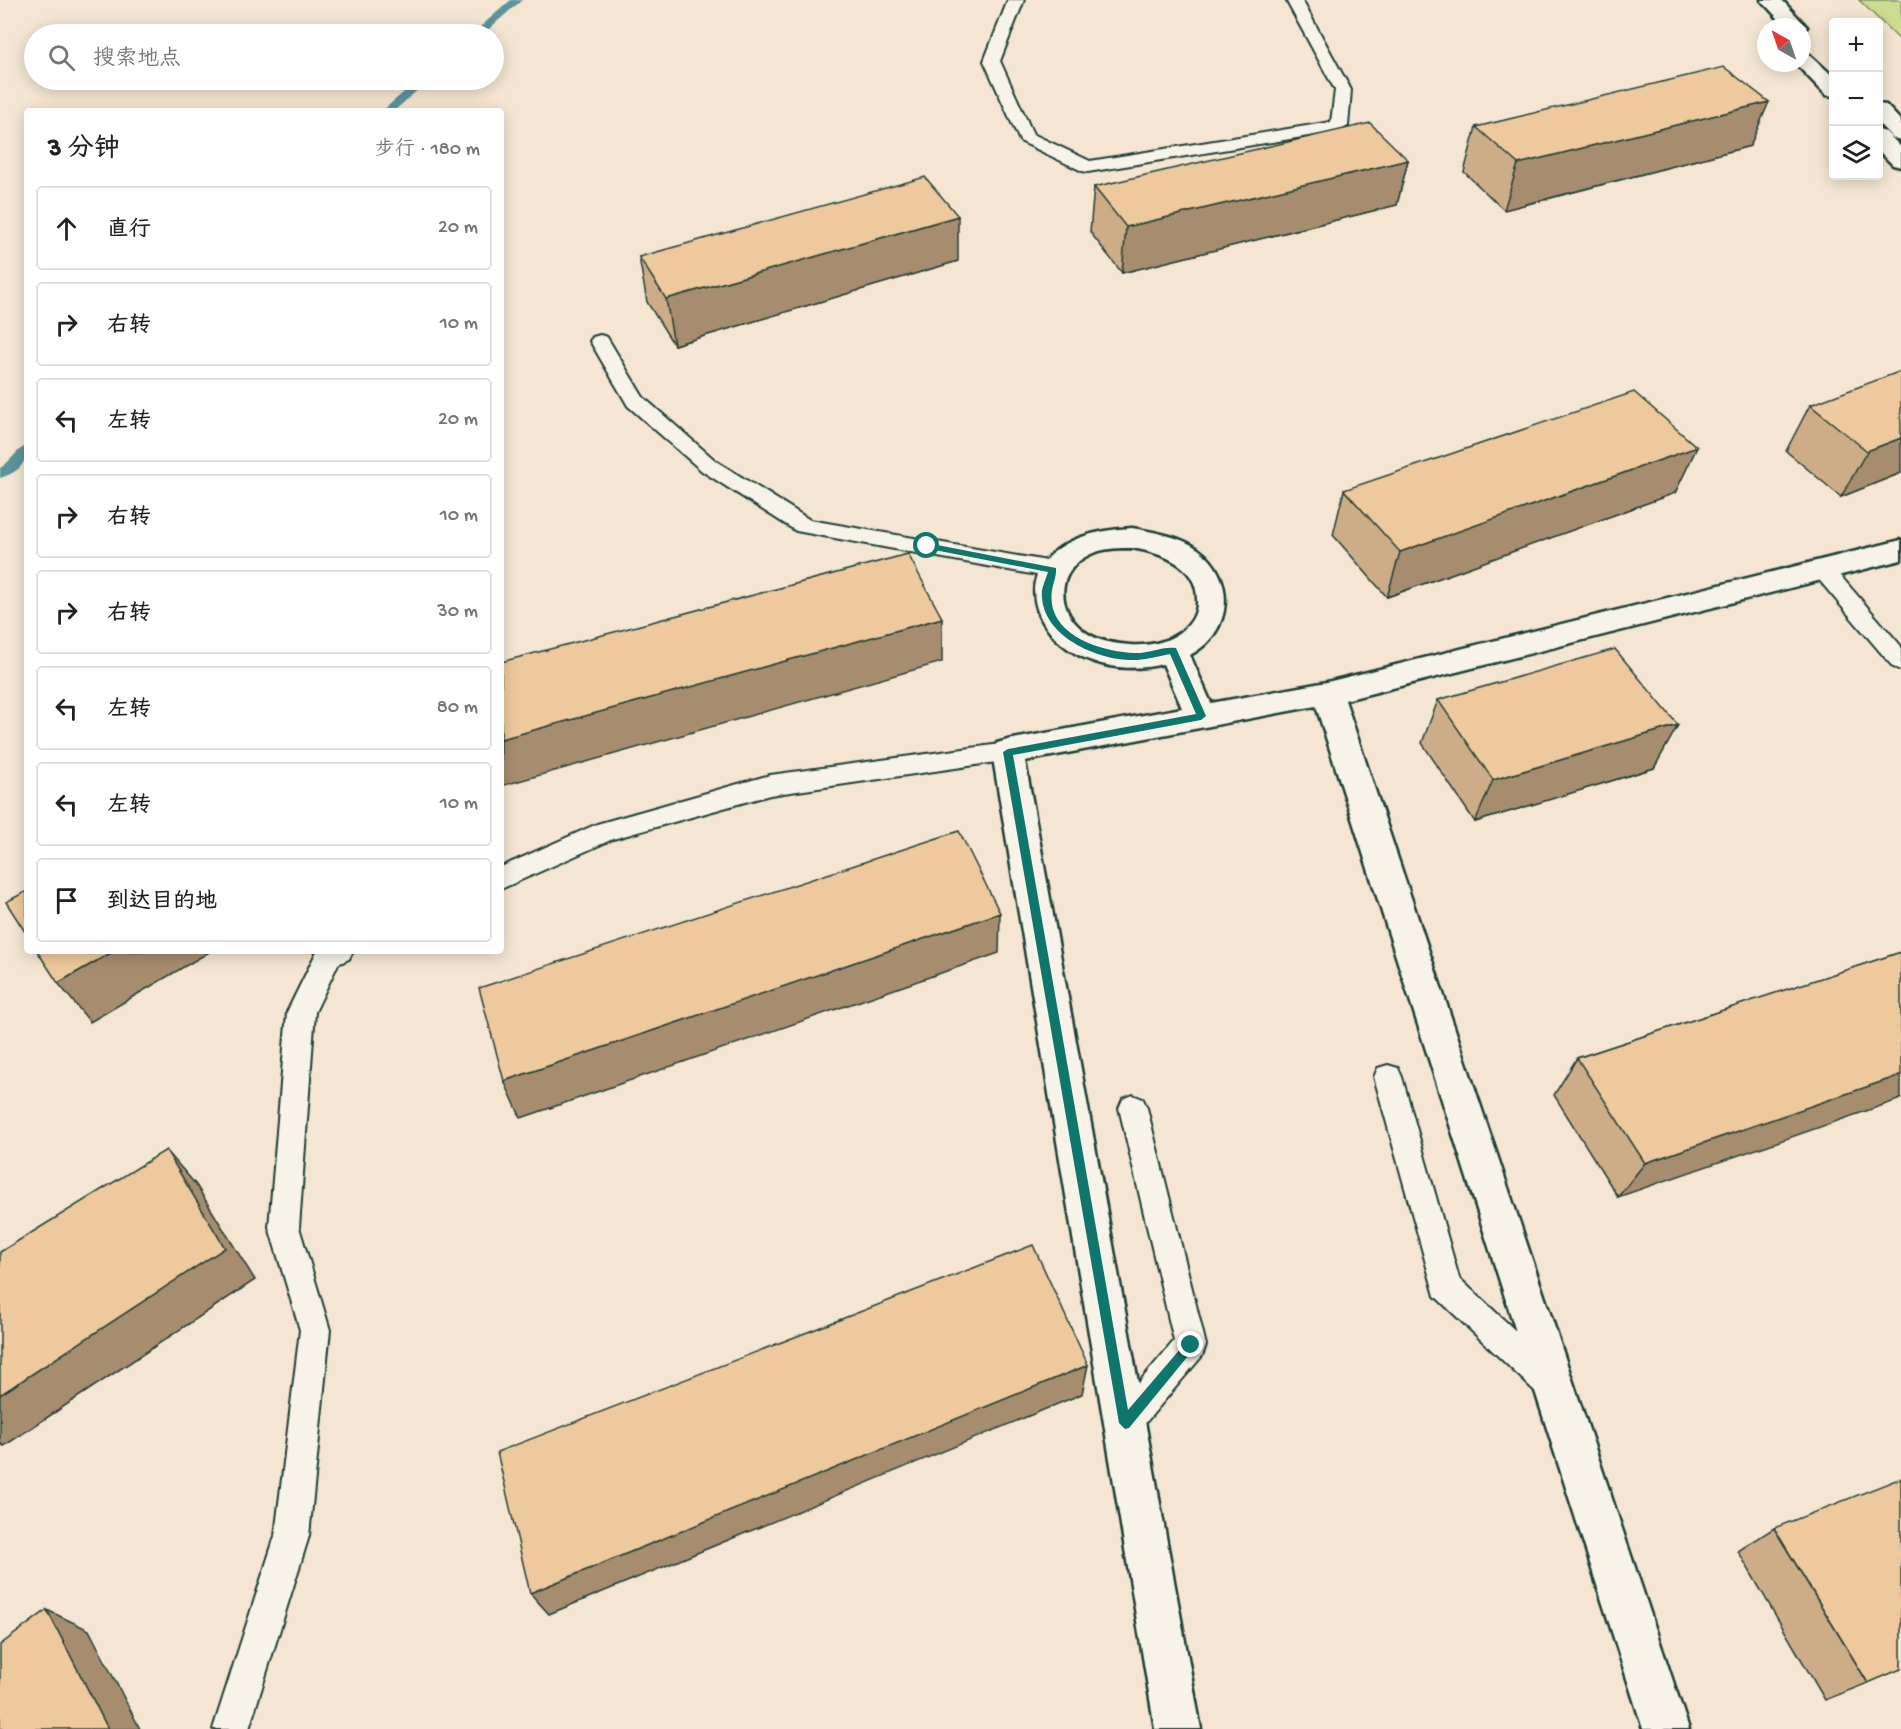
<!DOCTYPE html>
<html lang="zh">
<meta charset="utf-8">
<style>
:root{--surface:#fff;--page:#f2f2f2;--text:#202124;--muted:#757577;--line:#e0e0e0}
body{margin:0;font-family:"Gochi Hand","LXGW WenKai TC",sans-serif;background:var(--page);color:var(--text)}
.controls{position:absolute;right:18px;top:18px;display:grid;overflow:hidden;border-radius:6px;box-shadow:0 3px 15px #0003}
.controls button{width:54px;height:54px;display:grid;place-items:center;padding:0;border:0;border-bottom:2px solid var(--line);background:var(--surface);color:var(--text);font:30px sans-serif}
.compass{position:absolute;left:1757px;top:18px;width:54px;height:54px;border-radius:50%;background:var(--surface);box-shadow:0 3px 15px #0003;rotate:320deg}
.stop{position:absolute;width:18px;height:18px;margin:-14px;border:4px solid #0f766e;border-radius:50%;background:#fff}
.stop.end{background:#0f766e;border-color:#fff;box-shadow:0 2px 6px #0008}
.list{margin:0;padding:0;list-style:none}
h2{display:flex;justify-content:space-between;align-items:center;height:78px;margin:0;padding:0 24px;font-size:26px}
h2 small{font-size:20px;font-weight:400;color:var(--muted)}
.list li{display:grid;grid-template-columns:39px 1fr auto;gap:18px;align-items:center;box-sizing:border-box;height:84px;margin:0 12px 12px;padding:0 12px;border:2px solid var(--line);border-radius:6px}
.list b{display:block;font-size:22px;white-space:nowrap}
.list em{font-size:20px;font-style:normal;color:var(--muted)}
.icon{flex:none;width:33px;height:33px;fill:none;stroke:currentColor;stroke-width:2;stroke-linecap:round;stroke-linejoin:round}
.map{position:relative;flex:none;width:1901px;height:1729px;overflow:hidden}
.search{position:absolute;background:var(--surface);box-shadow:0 3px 15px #0003;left:24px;top:24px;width:480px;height:66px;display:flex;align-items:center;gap:15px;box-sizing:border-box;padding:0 21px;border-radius:33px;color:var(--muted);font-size:22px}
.panel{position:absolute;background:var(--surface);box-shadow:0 3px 15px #0003;left:24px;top:108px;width:480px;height:846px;border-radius:6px}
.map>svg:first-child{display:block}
</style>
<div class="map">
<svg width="1901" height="1729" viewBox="0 0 1901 1729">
<rect width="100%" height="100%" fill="#f4e6d2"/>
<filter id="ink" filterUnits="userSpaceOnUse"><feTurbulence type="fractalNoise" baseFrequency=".0167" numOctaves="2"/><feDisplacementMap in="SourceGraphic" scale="12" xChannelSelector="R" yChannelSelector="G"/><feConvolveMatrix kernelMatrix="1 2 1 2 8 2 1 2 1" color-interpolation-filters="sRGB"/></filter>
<g filter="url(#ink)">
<path fill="#cddc90" stroke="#768c62" stroke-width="1.5" d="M 1859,0 L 1901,0 L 1901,41 Z"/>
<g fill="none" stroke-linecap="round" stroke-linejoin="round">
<path fill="#5b939d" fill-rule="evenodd" d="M 511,0 L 522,0 L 483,34 L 472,34 Z
M 418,80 L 429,80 L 394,111 L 382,111 Z
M 27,446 C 27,465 18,472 0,478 L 0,468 C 11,462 16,449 27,446 Z"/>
<g stroke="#1f3d34" stroke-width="4">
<path id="lane" d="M 1008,0 L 1024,0 L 1000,61 L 1033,134 L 1090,161 L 1331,122 L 1335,90 L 1286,0 L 1302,0 L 1351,90 L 1348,126 L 1339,131 L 1088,172 L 1082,171 L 1020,141 L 984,61 Z
M 600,335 L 607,337 L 643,397 L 716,461 L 810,520 L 1053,562 L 1061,565 L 1064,570 L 1061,575 L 1053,578 L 796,531 L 702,471 L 628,406 L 590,341 L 593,337 Z
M 1823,562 L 1831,565 L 1901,646 L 1901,670 L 1893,667 L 1815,575 L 1812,570 L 1815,565 Z
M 1008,743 L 1017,745 L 1020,752 L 1017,759 L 770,795 L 613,839 L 501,889 L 501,867 L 597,824 L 770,775 Z
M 317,951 L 353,951 L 349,959 L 338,964 L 315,1012 L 299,1227 L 330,1330 L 309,1536 L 249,1729 L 213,1729 L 275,1536 L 300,1330 L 269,1227 L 287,1012 Z
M 1388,1065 L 1398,1068 L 1402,1077 L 1459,1278 L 1561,1373 L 1566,1384 L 1561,1395 L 1550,1400 L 1539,1395 L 1435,1296 L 1374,1077 L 1378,1068 Z
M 1133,1095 L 1143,1099 L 1147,1108 L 1206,1345 L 1202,1356 L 1136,1434 L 1125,1439 L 1114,1434 L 1109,1423 L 1114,1412 L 1174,1341 L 1119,1108 L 1123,1099 Z"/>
</g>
<g stroke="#1f3d34" stroke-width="5">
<path id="street" d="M 1132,528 C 1154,532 1180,536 1198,549 C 1237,577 1233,633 1190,655 L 1211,703 L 1327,682 L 1901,540 L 1901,560 L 1345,700 L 1689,1729 L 1643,1729 L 1316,706 L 1025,761 L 1201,1729 L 1155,1729 L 992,752 L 997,743 L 1008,740 L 1182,708 L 1163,664 C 1038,694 964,537 1132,528 ZM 1132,548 C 1161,553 1197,564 1197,599 C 1198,612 1192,623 1182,631 C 1166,643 1149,646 1130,645 C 1116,644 1102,642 1090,635 C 1054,614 1053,567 1096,552 C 1107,548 1120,548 1132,548 Z"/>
</g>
<g stroke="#1f3d34" stroke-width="5">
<path id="secondary" d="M 1761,0 L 1782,0 L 1807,27 L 1802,32 L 1802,27 L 1786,27 Z
M 1802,52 L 1809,54 L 1834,77 L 1834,96 L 1826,95 L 1795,63 L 1802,63 Z
M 1878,104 L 1886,105 L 1901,121 L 1901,140 L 1893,138 L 1878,123 Z
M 1878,130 L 1886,132 L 1901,147 L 1901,167 L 1893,165 L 1878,150 Z"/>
</g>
<use href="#lane" fill="#f7f3e8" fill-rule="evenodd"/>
<use href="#street" fill="#f7f3e8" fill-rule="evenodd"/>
<use href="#secondary" fill="#f7f3e8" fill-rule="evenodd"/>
</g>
<path fill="#cdad88" stroke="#1f3d34" stroke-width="1.5" d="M 1476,127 L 1750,146 L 1504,210 L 1464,172 Z
M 1408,160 L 1397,205 L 1122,273 L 1090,232 L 1094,187 Z
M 639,257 L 958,261 L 674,345 L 647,302 Z
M 1810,405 L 1901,473 L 1841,497 L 1786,451 Z
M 1697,447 L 1675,493 L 1387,597 L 1333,535 L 1344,490 Z
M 1438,700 L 1678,725 L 1654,768 L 1475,822 L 1422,743 Z
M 1901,952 L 1618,1197 L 1554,1095 L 1577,1058 Z
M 1774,1528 L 1868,1683 L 1825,1700 L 1738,1551 Z"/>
<path fill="#a78d6f" stroke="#1f3d34" stroke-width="1.5" d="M 1769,102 L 1750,146 L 1504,210 L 1518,164 Z
M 1408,160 L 1397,205 L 1122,273 L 1126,227 Z
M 958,216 L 958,261 L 674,345 L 666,299 Z
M 1901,438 L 1901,473 L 1841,497 L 1867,451 Z
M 1697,447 L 1675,493 L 1387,597 L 1400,552 Z
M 942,618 L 942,662 L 501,786 L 501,739 Z
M 1678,725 L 1654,768 L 1475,822 L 1493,780 Z
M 1000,913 L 999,953 L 521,1118 L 504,1081 Z
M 114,951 L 211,951 L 90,1022 L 58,983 Z
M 1901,1075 L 1901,1099 L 1618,1197 L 1645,1163 Z
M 166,1150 L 196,1185 L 255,1280 L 4,1446 L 0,1443 L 0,1395 Z
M 1088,1365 L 1082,1394 L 549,1614 L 530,1593 Z
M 47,1610 L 89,1630 L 140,1729 L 108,1729 Z"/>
<path fill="#eec99e" stroke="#1f3d34" stroke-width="1.5" d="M 1724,67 L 1769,102 L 1518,164 L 1476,127 Z
M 1370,123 L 1408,160 L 1126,227 L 1094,187 Z
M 925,177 L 958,216 L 666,299 L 639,257 Z
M 1901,371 L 1901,438 L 1867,451 L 1810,405 Z
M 1634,392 L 1697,447 L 1400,552 L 1344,490 Z
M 908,554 L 942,618 L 501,739 L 501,662 Z
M 1615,649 L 1678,725 L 1493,780 L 1438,700 Z
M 959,831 L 1000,913 L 504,1081 L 479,988 Z
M 27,891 L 27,935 L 6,902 Z
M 37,951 L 114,951 L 58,983 Z
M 1901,952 L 1901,1075 L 1645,1163 L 1577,1058 Z
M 166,1150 L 225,1248 L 0,1395 L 0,1252 Z
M 1033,1245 L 1088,1365 L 530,1593 L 497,1452 Z
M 1901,1478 L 1901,1669 L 1868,1683 L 1774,1528 Z
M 47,1610 L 108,1729 L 0,1729 L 0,1645 Z"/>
</g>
<path fill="#0f766e" d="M 927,543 L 1056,568 C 1057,581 1048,589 1053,609 C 1062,640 1107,652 1134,653 C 1148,654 1162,646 1176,648 L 1206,716 L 1201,720 L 1013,755 L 1128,1410 L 1187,1341 L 1195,1341 L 1197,1345 L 1129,1428 L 1125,1429 L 1119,1423 L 1003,752 L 1008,749 L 1196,714 L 1170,654 C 1159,656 1148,659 1137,660 C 1100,662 1038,636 1042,590 C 1043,585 1046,578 1048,572 L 924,548 L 923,546 Z"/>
</svg>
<div class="controls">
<button>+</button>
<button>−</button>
<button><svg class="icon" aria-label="layers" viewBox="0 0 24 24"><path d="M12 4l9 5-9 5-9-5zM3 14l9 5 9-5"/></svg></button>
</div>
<svg class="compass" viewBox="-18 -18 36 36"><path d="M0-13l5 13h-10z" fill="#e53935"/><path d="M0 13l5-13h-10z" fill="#757577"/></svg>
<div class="stop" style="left:927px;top:546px"></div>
<div class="stop end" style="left:1191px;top:1345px"></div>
<div class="search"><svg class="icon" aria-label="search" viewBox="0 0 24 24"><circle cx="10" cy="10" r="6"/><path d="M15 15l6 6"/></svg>搜索地点</div>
<section class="panel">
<h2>3 分钟<small>步行 · 180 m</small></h2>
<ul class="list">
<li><svg class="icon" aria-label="ahead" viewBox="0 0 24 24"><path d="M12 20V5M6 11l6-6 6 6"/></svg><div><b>直行</b></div><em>20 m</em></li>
<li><svg class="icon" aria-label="right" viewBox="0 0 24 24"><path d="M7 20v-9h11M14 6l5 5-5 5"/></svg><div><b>右转</b></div><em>10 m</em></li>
<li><svg class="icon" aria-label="left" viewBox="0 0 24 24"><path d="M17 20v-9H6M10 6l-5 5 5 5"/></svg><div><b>左转</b></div><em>20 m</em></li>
<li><svg class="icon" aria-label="right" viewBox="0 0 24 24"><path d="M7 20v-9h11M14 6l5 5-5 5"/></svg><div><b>右转</b></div><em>10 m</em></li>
<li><svg class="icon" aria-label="right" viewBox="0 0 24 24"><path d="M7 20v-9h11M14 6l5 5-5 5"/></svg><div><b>右转</b></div><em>30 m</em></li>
<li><svg class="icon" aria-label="left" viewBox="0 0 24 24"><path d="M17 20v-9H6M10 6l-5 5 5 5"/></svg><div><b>左转</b></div><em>80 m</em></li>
<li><svg class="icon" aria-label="left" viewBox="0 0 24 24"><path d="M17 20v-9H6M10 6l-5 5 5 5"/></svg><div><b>左转</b></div><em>10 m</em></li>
<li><svg class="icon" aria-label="arrive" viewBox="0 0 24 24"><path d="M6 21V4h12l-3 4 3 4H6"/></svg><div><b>到达目的地</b></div></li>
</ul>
</section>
</div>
